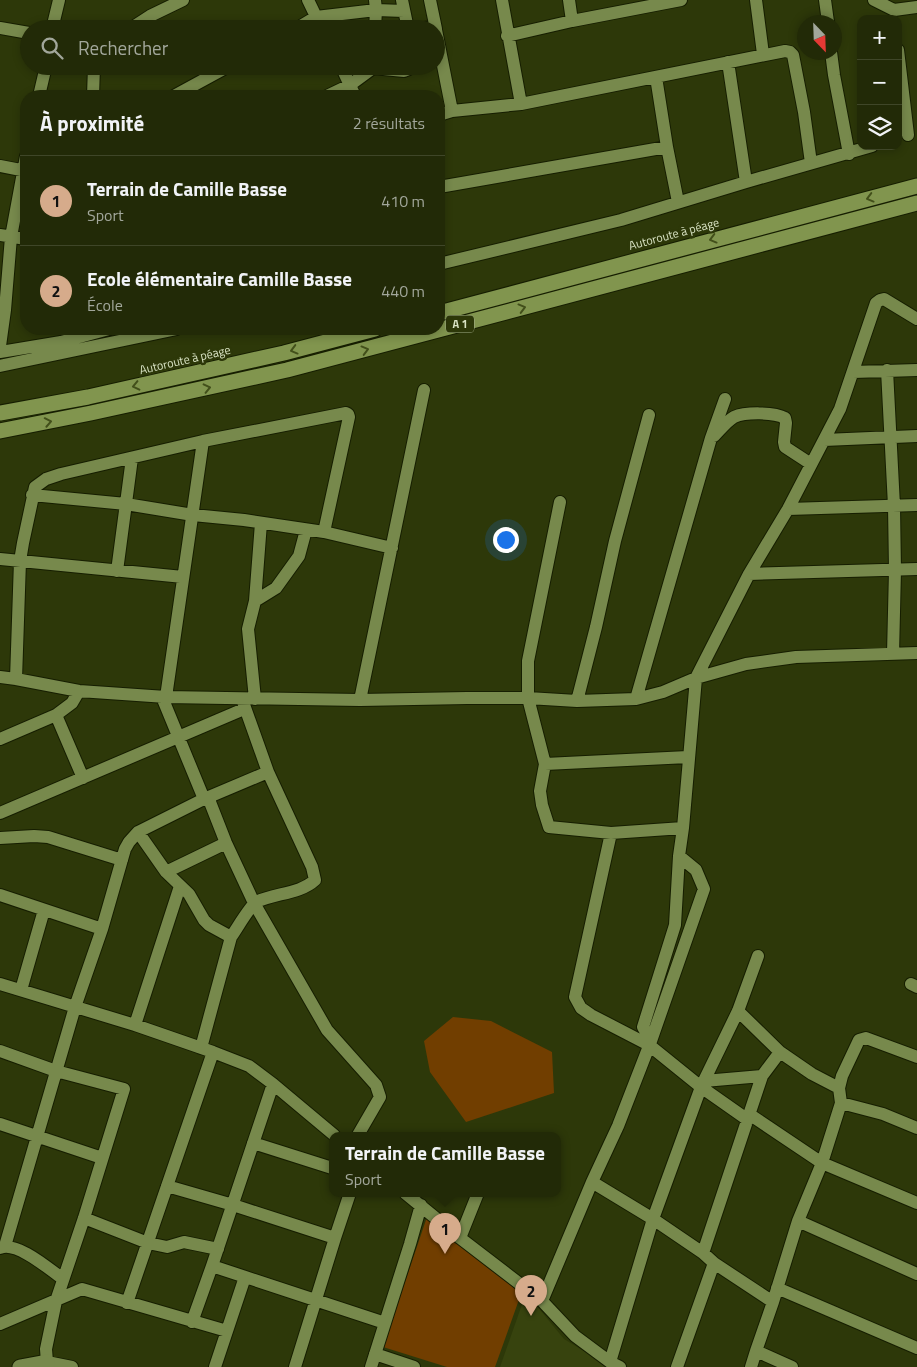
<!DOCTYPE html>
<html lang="fr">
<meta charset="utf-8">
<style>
:root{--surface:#222a07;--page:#2e3615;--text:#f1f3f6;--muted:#a2a79b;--line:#3f4628;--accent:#d6ab8b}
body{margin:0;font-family:"Titillium Web",sans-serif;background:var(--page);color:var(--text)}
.controls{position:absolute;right:15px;top:15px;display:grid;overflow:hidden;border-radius:10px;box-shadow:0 2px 8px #0003}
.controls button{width:45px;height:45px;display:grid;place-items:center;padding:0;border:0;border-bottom:1px solid var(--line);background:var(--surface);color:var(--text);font:25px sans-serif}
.compass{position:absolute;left:797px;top:15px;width:45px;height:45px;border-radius:50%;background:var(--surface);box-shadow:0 2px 8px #0003;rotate:157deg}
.you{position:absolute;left:505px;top:539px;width:18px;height:18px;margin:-12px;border:4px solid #fff;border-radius:50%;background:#1a73e8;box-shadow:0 0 0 8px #1a73e833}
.badge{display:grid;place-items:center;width:32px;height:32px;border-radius:50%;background:var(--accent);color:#111;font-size:16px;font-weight:700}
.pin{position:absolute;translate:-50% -41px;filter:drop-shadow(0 1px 2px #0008)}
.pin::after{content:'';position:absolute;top:26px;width:18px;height:15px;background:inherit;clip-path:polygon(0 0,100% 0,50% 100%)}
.popup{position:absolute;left:329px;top:1132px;width:232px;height:65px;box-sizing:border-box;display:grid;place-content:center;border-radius:10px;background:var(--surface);filter:drop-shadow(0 1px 4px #0005);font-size:16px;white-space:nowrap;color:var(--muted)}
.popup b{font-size:19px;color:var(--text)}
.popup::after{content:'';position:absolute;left:50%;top:100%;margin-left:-10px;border:10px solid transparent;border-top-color:var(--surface)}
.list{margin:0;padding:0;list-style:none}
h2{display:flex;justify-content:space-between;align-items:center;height:65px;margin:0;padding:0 20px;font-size:21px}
h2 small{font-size:16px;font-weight:400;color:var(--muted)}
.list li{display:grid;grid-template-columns:32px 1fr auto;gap:15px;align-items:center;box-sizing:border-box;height:90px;padding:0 20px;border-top:1px solid var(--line)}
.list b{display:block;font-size:19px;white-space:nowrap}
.list p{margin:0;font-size:16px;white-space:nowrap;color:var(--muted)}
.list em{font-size:16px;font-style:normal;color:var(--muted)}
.icon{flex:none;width:28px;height:28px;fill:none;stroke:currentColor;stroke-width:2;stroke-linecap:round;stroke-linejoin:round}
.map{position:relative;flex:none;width:917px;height:1367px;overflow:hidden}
.search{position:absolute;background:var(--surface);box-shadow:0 2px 8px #0003;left:20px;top:20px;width:425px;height:55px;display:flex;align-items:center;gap:12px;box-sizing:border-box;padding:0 18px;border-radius:28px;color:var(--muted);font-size:19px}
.panel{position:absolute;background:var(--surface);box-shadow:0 2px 8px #0003;left:20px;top:90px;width:425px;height:245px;border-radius:20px}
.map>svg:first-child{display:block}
</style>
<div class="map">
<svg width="917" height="1367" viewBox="0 0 917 1367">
<rect width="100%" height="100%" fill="#2d3809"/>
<path fill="#37430e" d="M 526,1293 L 564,1339 L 610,1367 L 500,1367 Z"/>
<path fill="#713e00" d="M 453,1017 L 491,1021 L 552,1052 L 554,1093 L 466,1122 L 430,1072 L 424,1041 Z
M 428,1214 L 521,1294 L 495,1367 L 447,1367 L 383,1347 Z"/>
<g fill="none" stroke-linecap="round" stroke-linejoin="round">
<g stroke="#161e01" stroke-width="14">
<path id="street" d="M 308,0 L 322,29
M 402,0 L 408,29
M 430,0 L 436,29
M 502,0 L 521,104
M 569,0 L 572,21
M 756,0 L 763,54
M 825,0 L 828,22
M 874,0 L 894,10 L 917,7
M 0,28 L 29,33
M 52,29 L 59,0
M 130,29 L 150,16 L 183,0
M 296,29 L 316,17 L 376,10 L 404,11
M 375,29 L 376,10 L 375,0
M 419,29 L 435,26
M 436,30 L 452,111
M 507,36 L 572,21 L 681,0
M 898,50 L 908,135
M 831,52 L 834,75 L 849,154
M 728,62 L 746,182
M 341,66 L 355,96
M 656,77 L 667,147 L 678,202
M 39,96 L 46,66
M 93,96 L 94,66
M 174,96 L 229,66
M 327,96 L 350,85 L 373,68 L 404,71 L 409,69 L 410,66
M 439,115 L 452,111 L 521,104 L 785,51 L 790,52 L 793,55 L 804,112 L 811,163
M 0,166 L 26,171
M 439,187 L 667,147
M 0,235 L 26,239
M 439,264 L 621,220 L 746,182 L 872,146
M 0,346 L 5,310 L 11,237 L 26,156
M 0,352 L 61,342 L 109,329
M 0,366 L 177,329
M 887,370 L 894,506 L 895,570 L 893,654
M 853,372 L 917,370
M 714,436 C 720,430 727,421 734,417 C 745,412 774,412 785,418 L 786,423 L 784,442 L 785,447 L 811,464
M 824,440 L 917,436
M 32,495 L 126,504 L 193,515 L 244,520 L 324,532 L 392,548
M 560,502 L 528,661 L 528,698 L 545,764 L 540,791 L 542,805 L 549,827 L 611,833 L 683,828
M 788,509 L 917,505
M 0,559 L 183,577
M 117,571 L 132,458
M 749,574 L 917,569
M 255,601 L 261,523
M 0,677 L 16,679 L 79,691 L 166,697 L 360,700 L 467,698 L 528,698 L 577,701 L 636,699 L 663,692 L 696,678 L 746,664 L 796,657 L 917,653
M 16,679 L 20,561 L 23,543 L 35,487 L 46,479 L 61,474 L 203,441 L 346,413 L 348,414 L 349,417 L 324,532
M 162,697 L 204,799
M 166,697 L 203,441
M 255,699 L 248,629 L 255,601 L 276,588 L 299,556 L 306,530
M 636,699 L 711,438 L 725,399
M 360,700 L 424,390
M 577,701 L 596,627 L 615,541 L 649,415
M 56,715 L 83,778
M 0,739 L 56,715 L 72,703 L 79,691
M 545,764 L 688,757
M 208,797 L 226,843 L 254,903 L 327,1030 L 376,1085 L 380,1097 L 358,1135
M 0,813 L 244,709
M 138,832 L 166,872 L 189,894 L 204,920 L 209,925 L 231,937 C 236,930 250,906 256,902 C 275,893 300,894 315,880 L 312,867 L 268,772 L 242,699
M 611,833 L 575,997 L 581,1008 L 591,1015 L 649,1045 L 701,1087 L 748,1120
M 0,838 L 34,836 L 48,837 L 122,860
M 166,872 L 226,843
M 0,895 L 102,929
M 0,984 L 135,1025 L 213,1052 L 249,1066 L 273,1084 L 334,1135
M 911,984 L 917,987
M 21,990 L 44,910
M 738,1011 L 780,1052 L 812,1074 L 839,1088
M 135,1025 L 180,886
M 651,1041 L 643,1027 L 675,925 L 679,856 L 683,828 L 696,678 L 749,574 L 788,509 L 840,409 L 876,303 L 880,300 L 884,299 L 917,319
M 201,1048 L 231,937
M 0,1051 L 56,1071 L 124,1089 L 84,1218 L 56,1301 L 46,1349 L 47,1362 L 72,1367
M 704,1081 L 762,1076
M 841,1103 L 883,1114 L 917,1128
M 749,1114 L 822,1163 L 917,1203
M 0,1124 L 102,1158
M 253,1143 L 332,1168
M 592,1182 L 653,1219 L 703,1253 L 714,1263 L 773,1302
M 167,1186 L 233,1205 L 335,1238
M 405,1193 L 460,1238 L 542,1301 L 575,1336 L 610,1362 L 620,1367
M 84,1218 L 148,1243 L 167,1247 L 184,1242 L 218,1249
M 798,1221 L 917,1274
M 460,1238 L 478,1193
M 5,1246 L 75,1007 L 102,929 L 125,849 L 129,842 L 138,832 L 204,799 L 268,772
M 0,1248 C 17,1241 49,1269 63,1279
M 703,1253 L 762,1076 L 780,1052
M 212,1266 L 385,1323
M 777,1288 L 917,1348
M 542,1301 L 592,1182 L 618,1126 L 651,1041 L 704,889 L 696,870 L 679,856
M 127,1303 L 213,1052
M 192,1322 L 212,1266 L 273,1084
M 0,1324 L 82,1289 L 227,1331
M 756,1351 L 792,1367
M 375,1354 L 414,1367
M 610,1362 L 653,1219 L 701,1087 L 738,1011 L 758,956
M 215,1367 L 245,1277
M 295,1367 L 335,1238 L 350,1193
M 371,1367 L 410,1244 L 421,1205
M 677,1367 L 714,1263
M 751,1367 L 756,1351 L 773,1302 L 798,1221 L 822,1163 L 841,1103 L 839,1088 L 842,1076 L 859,1040 L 866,1038 L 917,1057"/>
</g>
<g stroke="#161e01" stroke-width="17">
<path id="secondary" d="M 20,1367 L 47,1362 L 47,1367"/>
</g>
<g stroke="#161e01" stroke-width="17">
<path id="highway" d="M 439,313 L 917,186
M 0,413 L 88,397 L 284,353 L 375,329
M 0,431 L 91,413 L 287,370 L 917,203"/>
</g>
<use href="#street" stroke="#77894c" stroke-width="12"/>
<use href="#secondary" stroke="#77894c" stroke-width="15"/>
<use href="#highway" stroke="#81954e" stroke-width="15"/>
</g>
<defs><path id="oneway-chevron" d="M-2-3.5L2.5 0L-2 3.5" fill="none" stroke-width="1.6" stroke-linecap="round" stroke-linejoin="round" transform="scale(1.25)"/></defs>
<g stroke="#424f1a">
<use href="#oneway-chevron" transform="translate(870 198) rotate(165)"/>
<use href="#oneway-chevron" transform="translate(713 239) rotate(165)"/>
<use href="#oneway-chevron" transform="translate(522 308) rotate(-15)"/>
<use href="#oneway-chevron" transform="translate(294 350) rotate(165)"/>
<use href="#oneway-chevron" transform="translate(365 350) rotate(-15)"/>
<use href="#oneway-chevron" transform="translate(136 386) rotate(167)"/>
<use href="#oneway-chevron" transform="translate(207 388) rotate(-13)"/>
<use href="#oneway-chevron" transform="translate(48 422) rotate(-11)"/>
</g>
<g text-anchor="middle" stroke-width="5" stroke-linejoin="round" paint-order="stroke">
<rect fill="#2d3809" stroke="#a5b08c" stroke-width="1" x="446" y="315.5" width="28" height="17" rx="4"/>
<g font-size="11" font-weight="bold" fill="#d9e3c4">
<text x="460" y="328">A 1</text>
</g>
<g font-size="12" fill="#d9e3c4" stroke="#2d3809">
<text transform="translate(674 234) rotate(-15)" y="4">Autoroute à péage</text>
<text transform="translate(185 360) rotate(-13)" y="4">Autoroute à péage</text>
</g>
</g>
</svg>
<div class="controls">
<button>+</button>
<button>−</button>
<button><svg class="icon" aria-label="layers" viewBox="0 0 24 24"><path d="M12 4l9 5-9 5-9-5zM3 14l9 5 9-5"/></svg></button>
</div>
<svg class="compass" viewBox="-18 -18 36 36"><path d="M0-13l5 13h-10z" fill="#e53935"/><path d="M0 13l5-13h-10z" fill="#a2a79b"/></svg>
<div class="you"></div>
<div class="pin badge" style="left:445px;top:1254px">1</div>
<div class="popup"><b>Terrain de Camille Basse</b>Sport</div>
<div class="pin badge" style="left:531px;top:1316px">2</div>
<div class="search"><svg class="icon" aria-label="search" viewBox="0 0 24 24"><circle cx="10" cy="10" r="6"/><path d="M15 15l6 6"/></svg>Rechercher</div>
<section class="panel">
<h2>À proximité<small>2 résultats</small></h2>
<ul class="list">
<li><span class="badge">1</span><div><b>Terrain de Camille Basse</b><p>Sport</p></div><em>410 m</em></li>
<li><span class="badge">2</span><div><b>Ecole élémentaire Camille Basse</b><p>École</p></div><em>440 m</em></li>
</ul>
</section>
</div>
